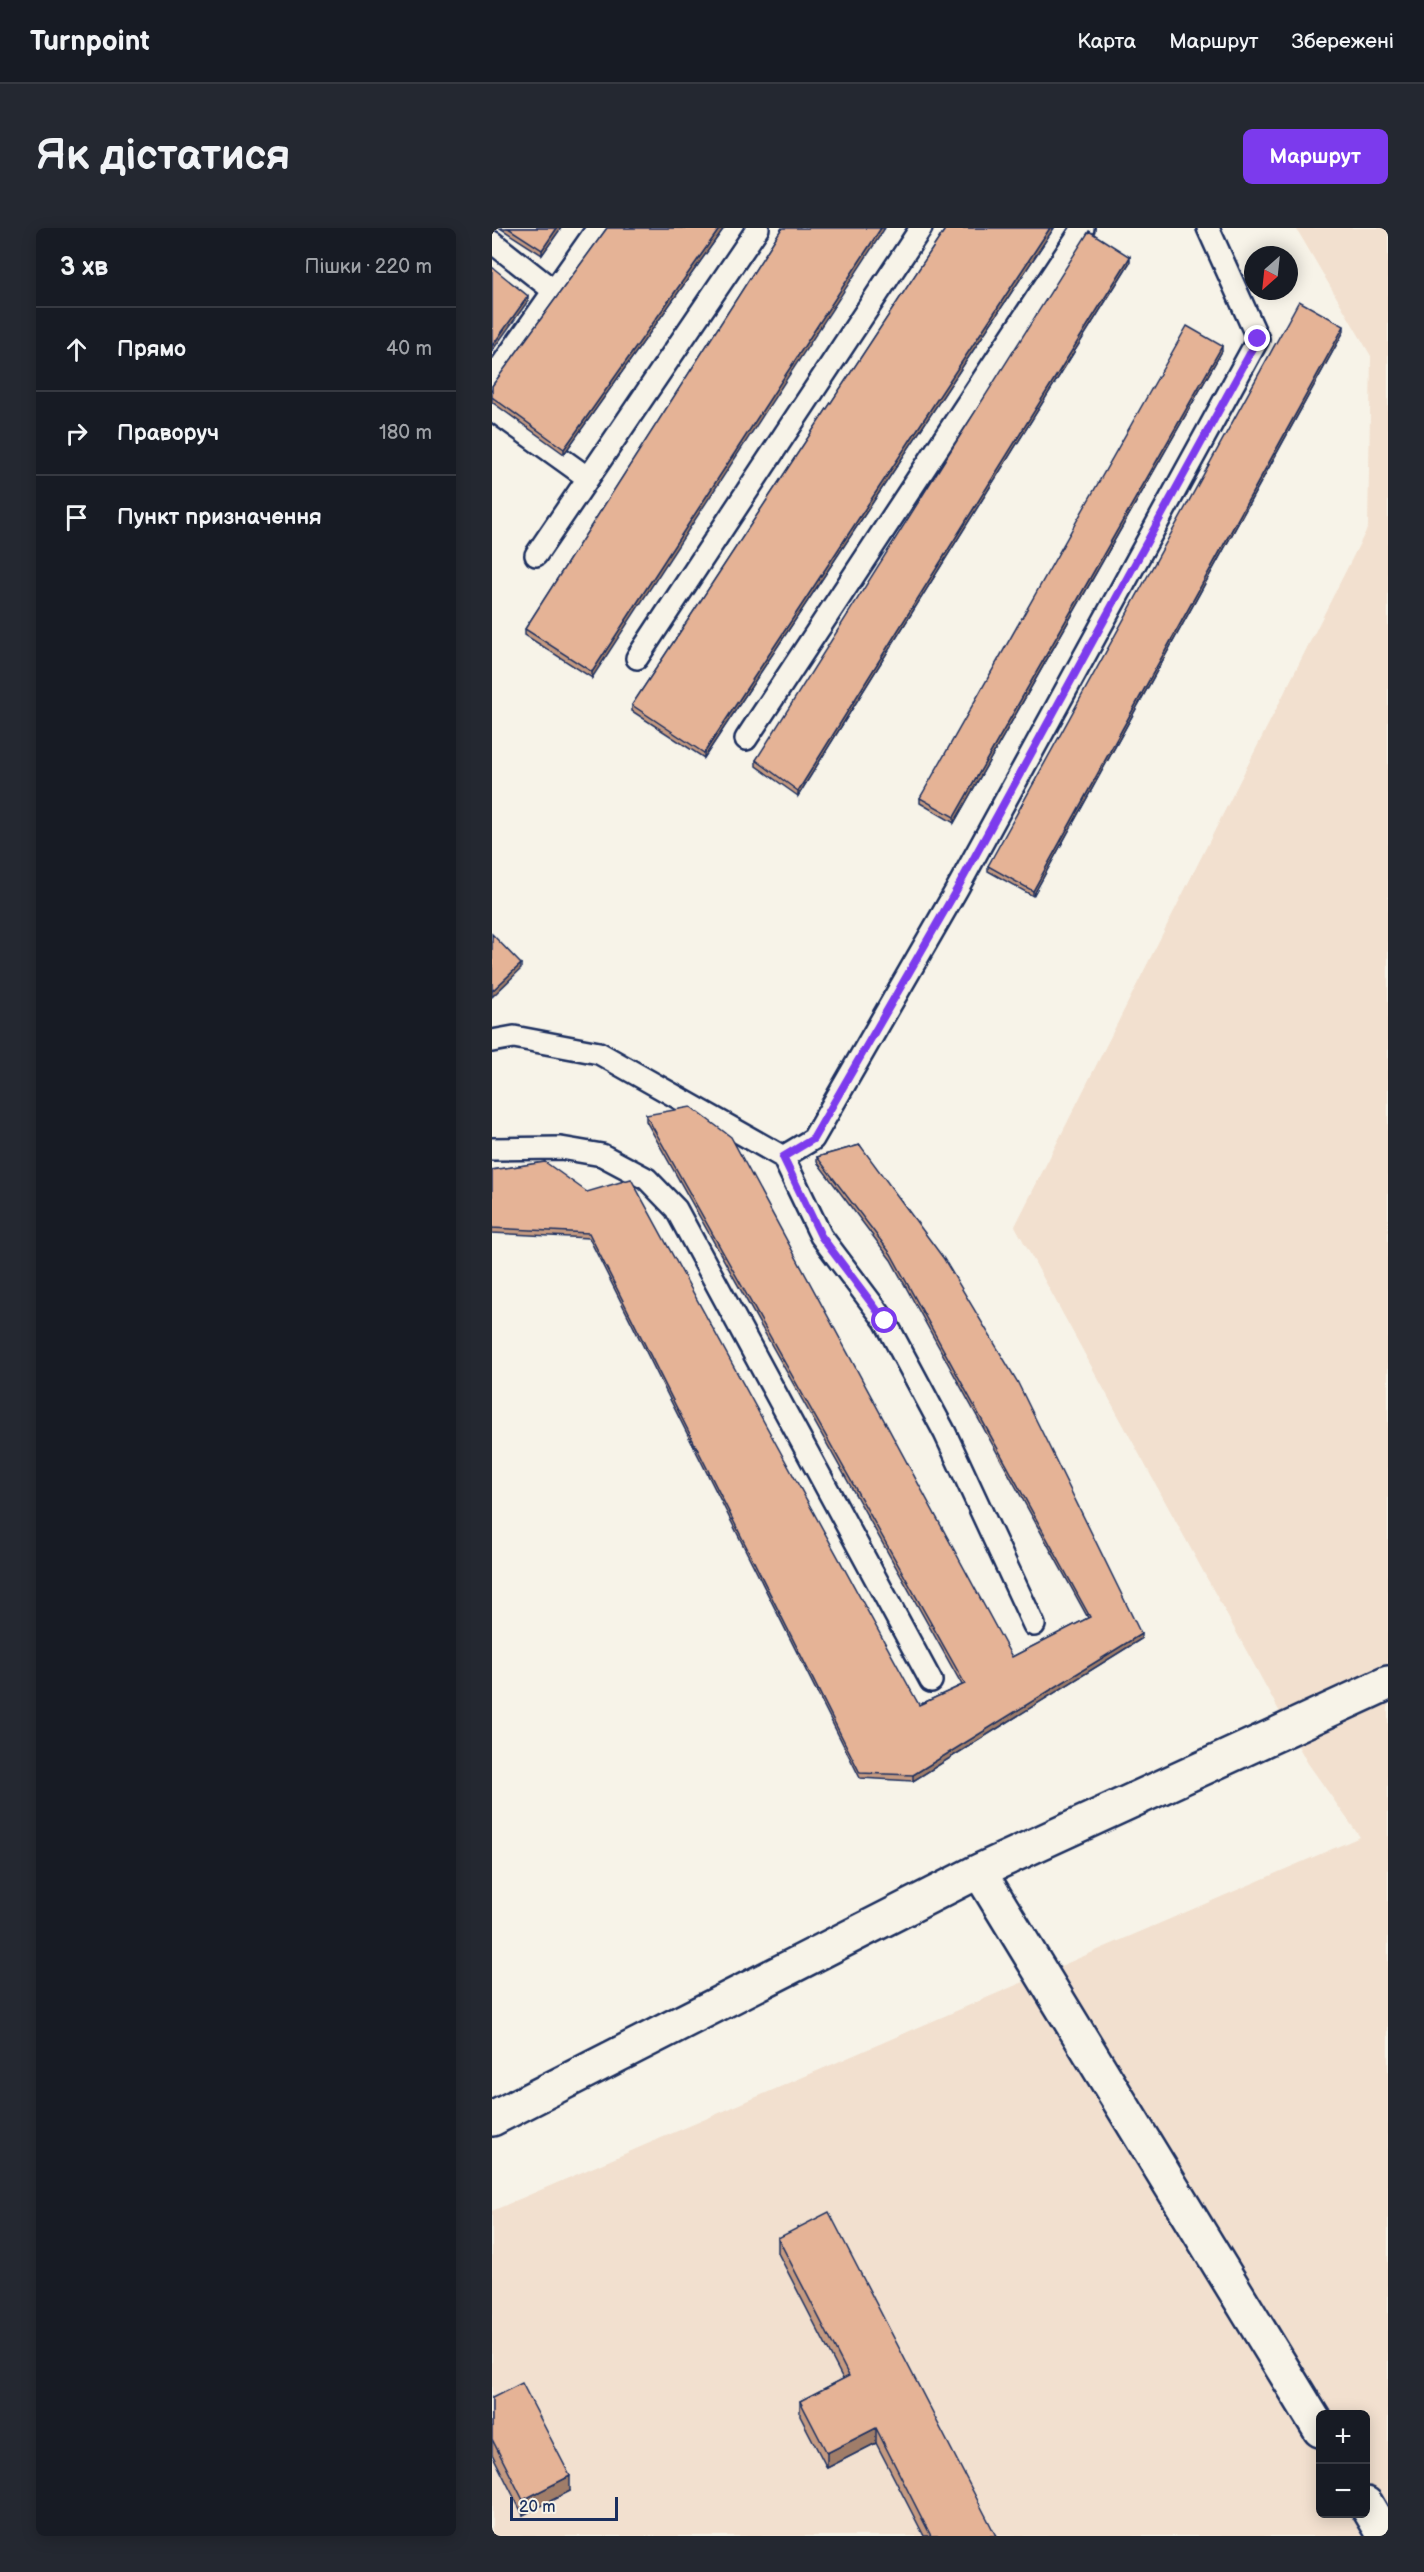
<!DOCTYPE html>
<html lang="uk">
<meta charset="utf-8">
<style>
:root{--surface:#171b24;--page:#242831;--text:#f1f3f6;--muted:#9ea1a6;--line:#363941;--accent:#7c3aed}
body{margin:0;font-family:"Balsamiq Sans",sans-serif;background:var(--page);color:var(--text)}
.controls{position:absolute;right:18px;bottom:18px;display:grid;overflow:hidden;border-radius:9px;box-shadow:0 3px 15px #0003}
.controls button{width:54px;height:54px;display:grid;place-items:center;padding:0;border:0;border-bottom:2px solid var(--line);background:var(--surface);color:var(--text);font:30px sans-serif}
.compass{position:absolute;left:752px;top:18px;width:54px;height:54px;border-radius:50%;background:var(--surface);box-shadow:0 3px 15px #0003;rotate:207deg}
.scale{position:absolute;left:18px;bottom:15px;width:108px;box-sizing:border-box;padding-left:6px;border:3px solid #1b2f5e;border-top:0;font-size:16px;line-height:21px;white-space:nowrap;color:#1b2f5e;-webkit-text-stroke:4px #f7f3e8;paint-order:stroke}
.stop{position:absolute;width:18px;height:18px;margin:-14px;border:4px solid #7c3aed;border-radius:50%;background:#fff}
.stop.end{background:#7c3aed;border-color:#fff;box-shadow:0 2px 6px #0008}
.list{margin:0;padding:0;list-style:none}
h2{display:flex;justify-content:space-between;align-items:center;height:78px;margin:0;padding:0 24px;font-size:26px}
h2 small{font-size:20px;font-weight:400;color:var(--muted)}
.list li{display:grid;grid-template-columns:39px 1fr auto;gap:18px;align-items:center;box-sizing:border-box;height:84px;padding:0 24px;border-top:2px solid var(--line)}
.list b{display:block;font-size:22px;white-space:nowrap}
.list em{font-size:20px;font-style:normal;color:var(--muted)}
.icon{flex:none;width:33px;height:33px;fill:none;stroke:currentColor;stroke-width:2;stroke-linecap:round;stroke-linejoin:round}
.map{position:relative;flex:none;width:896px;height:2308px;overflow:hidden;border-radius:9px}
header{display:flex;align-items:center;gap:36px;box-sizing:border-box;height:84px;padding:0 30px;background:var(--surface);border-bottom:2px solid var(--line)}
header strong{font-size:28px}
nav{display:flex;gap:33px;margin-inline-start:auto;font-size:21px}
.intro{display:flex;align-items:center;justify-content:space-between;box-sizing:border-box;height:144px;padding:0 36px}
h1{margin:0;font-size:42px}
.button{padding:15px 27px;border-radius:9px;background:var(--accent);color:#fff;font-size:21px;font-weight:700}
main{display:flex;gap:36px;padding:0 36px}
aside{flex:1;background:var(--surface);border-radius:9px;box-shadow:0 3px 15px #0003}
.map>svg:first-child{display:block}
</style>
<header>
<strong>Turnpoint</strong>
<nav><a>Карта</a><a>Маршрут</a><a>Збережені</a></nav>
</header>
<div class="intro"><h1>Як дістатися</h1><a class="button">Маршрут</a></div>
<main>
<aside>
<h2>3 хв<small>Пішки · 220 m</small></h2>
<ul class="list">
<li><svg class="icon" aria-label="ahead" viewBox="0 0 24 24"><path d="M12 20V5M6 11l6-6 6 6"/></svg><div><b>Прямо</b></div><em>40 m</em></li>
<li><svg class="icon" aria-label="right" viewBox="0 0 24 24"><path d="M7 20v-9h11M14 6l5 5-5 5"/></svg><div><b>Праворуч</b></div><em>180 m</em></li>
<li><svg class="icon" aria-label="arrive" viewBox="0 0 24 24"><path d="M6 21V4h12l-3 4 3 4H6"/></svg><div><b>Пункт призначення</b></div></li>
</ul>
</aside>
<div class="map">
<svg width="896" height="2308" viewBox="0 0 896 2308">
<rect width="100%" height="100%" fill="#f7f3e8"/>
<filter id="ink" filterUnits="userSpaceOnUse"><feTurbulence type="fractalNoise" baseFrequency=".0167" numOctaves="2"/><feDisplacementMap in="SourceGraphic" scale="12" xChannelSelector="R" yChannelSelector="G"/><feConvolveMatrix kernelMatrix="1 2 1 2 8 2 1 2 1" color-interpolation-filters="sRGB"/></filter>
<g filter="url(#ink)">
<path fill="#f2e0cf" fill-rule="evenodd" d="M 804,0 L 896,0 L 896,2308 L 0,2308 L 0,1983 L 868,1609 L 815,1534 L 523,998 L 876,299 L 879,128 ZM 828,2186 L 874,2186 L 874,2286 L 828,2286 Z"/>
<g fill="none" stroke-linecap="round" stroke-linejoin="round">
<g stroke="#1b2f5e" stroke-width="26">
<path id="lane" d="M 0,14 L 62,63
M 0,151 L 106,0
M 0,181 L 96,250
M 44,327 L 266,0
M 145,430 L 429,0
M 254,511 L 591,0
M 0,813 L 22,809 L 107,825 L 291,929 L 321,911 L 465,661 L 766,111 L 716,0
M 0,921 L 69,920 L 110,927 L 155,951 L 184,981 L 439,1453
M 291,929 L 329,1008 L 393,1093 L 453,1205 L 542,1397"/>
</g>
<g stroke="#1b2f5e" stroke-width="38">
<path id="street" d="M 487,1643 L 828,2202
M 0,1891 L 487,1643 L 896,1455
M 874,2276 L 893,2308"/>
</g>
<use href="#lane" stroke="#f7f3e8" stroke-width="21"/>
<use href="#street" stroke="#f7f3e8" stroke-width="33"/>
</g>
<path fill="#c59a81" stroke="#1b2f5e" stroke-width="1.5" d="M 8,0 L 69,0 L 50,27 Z
M 115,0 L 232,0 L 72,226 L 0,174 L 0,158 Z
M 290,0 L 100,450 L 33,407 L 33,401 Z
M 454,0 L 562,0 L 212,530 L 140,483 L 140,477 Z
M 638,34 L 306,568 L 264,538 L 264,532 Z
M 852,103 L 541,668 L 496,643 L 496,638 Z
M 730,123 L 462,595 L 428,575 L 428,570 Z
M 154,887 L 520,1429 L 596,1390 L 399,1032 L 325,934 L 325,929 L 368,917 L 649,1411 L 421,1553 L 368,1550 L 97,1010 L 0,1005 L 0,942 L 53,934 L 427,1477 L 470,1457 L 154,893 Z
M 286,2010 L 504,2308 L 432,2308 L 384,2215 L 335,2240 L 308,2188 L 308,2173 L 351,2151 L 286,2025 Z
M 0,2170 L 78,2263 L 31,2287 L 0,2226 Z"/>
<path fill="#a07d69" stroke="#1b2f5e" stroke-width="1.5" d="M 65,0 L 69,0 L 50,27 L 50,22 Z
M 228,0 L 232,0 L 72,226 L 72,221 Z
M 389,0 L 393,0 L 100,450 L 100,444 Z
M 558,0 L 562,0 L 212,530 L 212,525 Z
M 638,29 L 638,34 L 306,568 L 306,563 Z
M 36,68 L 36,73 L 0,123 L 0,118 Z
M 852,98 L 852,103 L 541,668 L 541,663 Z
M 730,118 L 730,123 L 462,595 L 462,589 Z
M 29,736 L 29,741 L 0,769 L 0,763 Z
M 649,1406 L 649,1411 L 421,1553 L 421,1547 Z
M 384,2200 L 384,2215 L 335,2240 L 335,2225 Z
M 78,2248 L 78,2263 L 31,2287 L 31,2272 Z"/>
<path fill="#e5b396" stroke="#1b2f5e" stroke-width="1.5" d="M 16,0 L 65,0 L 50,22 Z
M 115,0 L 228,0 L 72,221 L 0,169 L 0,158 Z
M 290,0 L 389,0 L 100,444 L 33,401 Z
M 454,0 L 558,0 L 212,525 L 140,477 Z
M 597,3 L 638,29 L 306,563 L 264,532 Z
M 0,39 L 36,68 L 0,118 Z
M 807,73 L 852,98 L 541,663 L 496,638 Z
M 695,98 L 730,118 L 462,589 L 428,570 Z
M 0,706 L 29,736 L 0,763 Z
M 199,879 L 239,909 L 520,1429 L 598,1389 L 399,1026 L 325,929 L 368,917 L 452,1031 L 525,1153 L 649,1406 L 421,1547 L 368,1545 L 97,1005 L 0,1000 L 0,942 L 53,934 L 95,964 L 139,951 L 427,1477 L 473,1456 L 154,887 Z
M 337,1984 L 504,2308 L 439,2308 L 384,2200 L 335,2225 L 308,2173 L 357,2148 L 286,2010 Z
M 30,2155 L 78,2248 L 31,2272 L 0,2211 L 0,2170 Z"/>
</g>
<g fill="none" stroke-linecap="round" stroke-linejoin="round" filter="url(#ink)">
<path stroke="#7c3aed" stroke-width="8" d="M 393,1093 L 329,1008 L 291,929 L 321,911 L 465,661 L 766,111"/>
</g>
</svg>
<div class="controls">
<button>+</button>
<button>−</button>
</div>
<svg class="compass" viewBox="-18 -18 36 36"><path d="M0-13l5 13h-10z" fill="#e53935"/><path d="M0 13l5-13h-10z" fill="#9ea1a6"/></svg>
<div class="scale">20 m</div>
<div class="stop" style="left:393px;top:1093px"></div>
<div class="stop end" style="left:766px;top:111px"></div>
</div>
</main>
